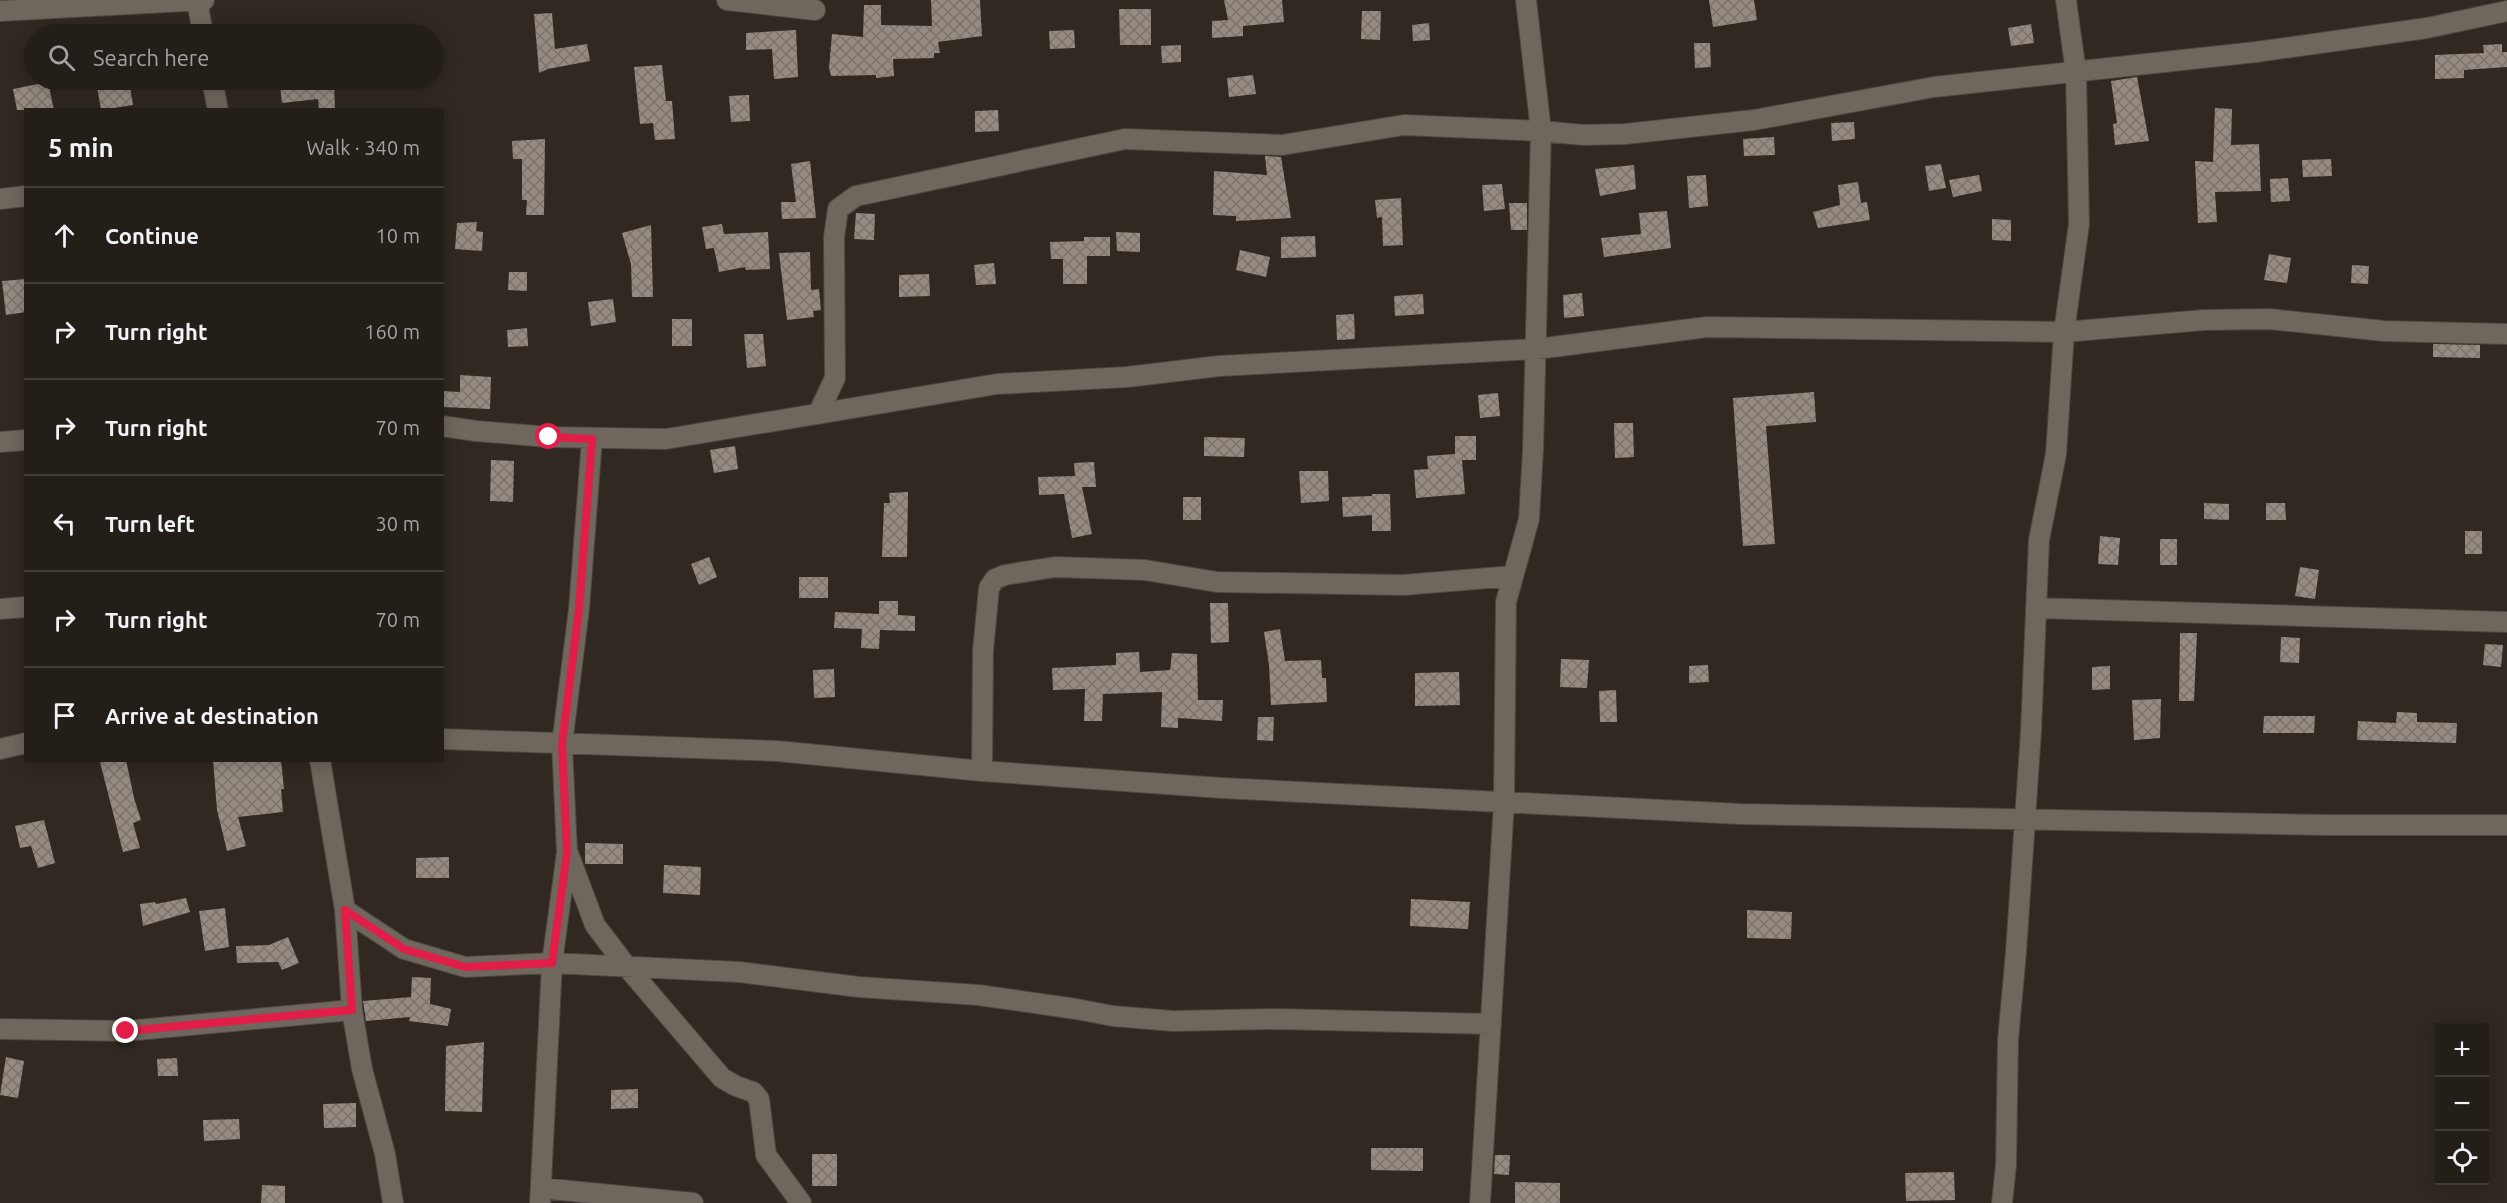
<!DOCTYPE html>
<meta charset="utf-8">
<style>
:root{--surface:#241e19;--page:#2c2722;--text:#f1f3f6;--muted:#a3a2a2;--line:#413c38}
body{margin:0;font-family:Ubuntu,sans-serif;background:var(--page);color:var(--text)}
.controls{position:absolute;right:18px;bottom:18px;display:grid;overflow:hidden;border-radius:0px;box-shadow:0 3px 15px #0003}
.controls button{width:54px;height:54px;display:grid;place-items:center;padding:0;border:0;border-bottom:2px solid var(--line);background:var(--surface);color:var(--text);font:30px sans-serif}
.stop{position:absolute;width:18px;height:18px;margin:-14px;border:4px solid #e11d48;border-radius:50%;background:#fff}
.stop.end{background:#e11d48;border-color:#fff;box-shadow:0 2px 6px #0008}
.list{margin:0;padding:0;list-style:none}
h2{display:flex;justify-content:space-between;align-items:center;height:78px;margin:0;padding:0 24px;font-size:26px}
h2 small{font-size:20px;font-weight:400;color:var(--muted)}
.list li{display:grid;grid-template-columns:39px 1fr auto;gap:18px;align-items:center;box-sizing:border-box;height:96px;padding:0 24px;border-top:2px solid var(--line)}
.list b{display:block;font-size:22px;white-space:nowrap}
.list em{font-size:20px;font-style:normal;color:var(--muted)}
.icon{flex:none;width:33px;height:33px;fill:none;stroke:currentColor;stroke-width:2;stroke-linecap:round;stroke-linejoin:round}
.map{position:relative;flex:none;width:2507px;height:1203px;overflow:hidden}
.search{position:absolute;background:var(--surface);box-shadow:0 3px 15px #0003;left:24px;top:24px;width:420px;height:66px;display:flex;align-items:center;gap:15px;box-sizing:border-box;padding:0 21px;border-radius:33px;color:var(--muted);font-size:22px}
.panel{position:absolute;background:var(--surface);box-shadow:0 3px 15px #0003;left:24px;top:108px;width:420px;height:654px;border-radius:0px}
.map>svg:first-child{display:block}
</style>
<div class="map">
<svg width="2507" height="1203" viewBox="0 0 2507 1203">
<defs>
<pattern id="building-cross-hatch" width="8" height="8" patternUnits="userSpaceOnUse" patternTransform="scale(1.5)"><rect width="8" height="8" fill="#958b82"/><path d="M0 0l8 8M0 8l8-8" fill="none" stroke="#7b746d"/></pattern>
</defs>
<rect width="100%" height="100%" fill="#302821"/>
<path fill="url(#building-cross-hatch)" d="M 931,0 L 980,0 L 982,36 L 938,42 L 940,53 L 934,53 L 934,58 L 893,59 L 894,76 L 876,78 L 876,75 L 831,76 L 829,68 L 832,34 L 863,37 L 864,5 L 881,5 L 881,25 L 932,26 Z
M 1224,0 L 1282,0 L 1284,22 L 1243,26 L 1243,36 L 1212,38 L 1212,21 L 1228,20 Z
M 1709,0 L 1754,0 L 1757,20 L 1713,27 Z
M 1119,9 L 1151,9 L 1151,45 L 1120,45 Z
M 1362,11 L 1381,11 L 1380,40 L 1361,39 Z
M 552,13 L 555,49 L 587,44 L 590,61 L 548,69 L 539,73 L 534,14 Z
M 1429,23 L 1430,40 L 1413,41 L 1412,25 Z
M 2031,24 L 2034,43 L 2011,46 L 2008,28 Z
M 796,30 L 798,77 L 774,79 L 772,49 L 746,50 L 746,33 Z
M 1074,30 L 1075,48 L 1050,49 L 1049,31 Z
M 1694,43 L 1710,43 L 1711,67 L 1695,68 Z
M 2502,44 L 2502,52 L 2507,52 L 2507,67 L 2464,70 L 2464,78 L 2435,79 L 2435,55 L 2484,53 L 2483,45 Z
M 1181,45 L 1181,62 L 1162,63 L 1161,46 Z
M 662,65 L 666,101 L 672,101 L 675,139 L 655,140 L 653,123 L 640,124 L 634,67 Z
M 1253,75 L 1256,94 L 1229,97 L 1227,78 Z
M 2137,77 L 2149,141 L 2115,145 L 2113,124 L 2117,123 L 2111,81 Z
M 108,80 L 129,80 L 133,105 L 101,110 L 96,81 Z
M 334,81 L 335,110 L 319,110 L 318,99 L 282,103 L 280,86 Z
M 48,82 L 54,110 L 17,110 L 13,89 Z
M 749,95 L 750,121 L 731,122 L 729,96 Z
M 2215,108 L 2232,109 L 2231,145 L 2259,144 L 2261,191 L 2215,192 L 2217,222 L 2198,223 L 2195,161 L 2213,162 Z
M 998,110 L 999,131 L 975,132 L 975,111 Z
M 1854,122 L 1855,139 L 1832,141 L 1831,123 Z
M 1774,137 L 1775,155 L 1744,156 L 1743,139 Z
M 545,139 L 544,215 L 526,215 L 527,200 L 522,200 L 522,159 L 513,159 L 512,141 Z
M 1265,156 L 1281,157 L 1291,218 L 1236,221 L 1236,216 L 1213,215 L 1214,171 L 1267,175 Z
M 2331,159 L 2332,176 L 2303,177 L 2302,160 Z
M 810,161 L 816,218 L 782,219 L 781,202 L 796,202 L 791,164 Z
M 1941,164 L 1946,188 L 1929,191 L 1925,166 Z
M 1634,165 L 1636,189 L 1600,196 L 1595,169 Z
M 1706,175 L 1708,206 L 1689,208 L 1687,176 Z
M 1979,175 L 1982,191 L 1953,197 L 1949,180 Z
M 2288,178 L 2290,201 L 2271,202 L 2270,179 Z
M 1858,182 L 1861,203 L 1867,202 L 1870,220 L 1818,228 L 1813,212 L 1840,205 L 1838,185 Z
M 1502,184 L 1505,209 L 1484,211 L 1482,185 Z
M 1401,198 L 1403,245 L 1383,246 L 1382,217 L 1377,218 L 1375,200 Z
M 1509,203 L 1527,203 L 1527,230 L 1511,230 Z
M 1667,211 L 1671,248 L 1604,257 L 1601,238 L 1641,234 L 1639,213 Z
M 856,213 L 875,214 L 874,240 L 854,239 Z
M 1992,219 L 2011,220 L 2011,241 L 1992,240 Z
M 477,222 L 476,231 L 483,232 L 482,251 L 455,249 L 457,223 Z
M 722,224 L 724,234 L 768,232 L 770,269 L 746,270 L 745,267 L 719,272 L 714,248 L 706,249 L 702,227 Z
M 651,225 L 653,297 L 632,297 L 631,264 L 622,233 Z
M 1116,232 L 1140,233 L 1140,252 L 1117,251 Z
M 1315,236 L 1316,257 L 1281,258 L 1281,237 Z
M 1084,237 L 1110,237 L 1110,256 L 1087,256 L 1087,284 L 1063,284 L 1063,259 L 1051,259 L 1050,242 L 1084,241 Z
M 1240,250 L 1270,257 L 1266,277 L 1236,270 Z
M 810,252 L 811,290 L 819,289 L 821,310 L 813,311 L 814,317 L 787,320 L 779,253 Z
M 2269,254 L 2291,258 L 2287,283 L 2264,280 Z
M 994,263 L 996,284 L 976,285 L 974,265 Z
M 2352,265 L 2369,266 L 2368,284 L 2351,283 Z
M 509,272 L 527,272 L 527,291 L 508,290 Z
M 929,274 L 930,296 L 899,297 L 899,275 Z
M 26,279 L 26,312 L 6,315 L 2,281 Z
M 1582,293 L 1584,316 L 1564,318 L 1563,295 Z
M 1423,294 L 1424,314 L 1395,316 L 1394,296 Z
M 613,299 L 616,322 L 591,326 L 588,302 Z
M 1354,314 L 1355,339 L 1337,340 L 1336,315 Z
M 672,319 L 692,319 L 692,346 L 672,346 Z
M 527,328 L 528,346 L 508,347 L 507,330 Z
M 744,334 L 763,334 L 766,366 L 747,368 Z
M 2433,344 L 2480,345 L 2480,358 L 2433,357 Z
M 460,375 L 491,377 L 490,409 L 442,407 L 442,391 L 460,392 Z
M 1814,392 L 1816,422 L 1766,426 L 1775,544 L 1743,546 L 1733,398 Z
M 1498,393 L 1500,416 L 1480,418 L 1478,395 Z
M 1614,423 L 1633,423 L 1634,457 L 1615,458 Z
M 1455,436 L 1476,436 L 1476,460 L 1462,460 L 1465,494 L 1416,498 L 1414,470 L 1428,469 L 1427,456 L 1455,454 Z
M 1204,437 L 1245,438 L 1244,457 L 1204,456 Z
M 735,446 L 738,469 L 714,473 L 710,450 Z
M 491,460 L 514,461 L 513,502 L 490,501 Z
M 1094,462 L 1096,487 L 1082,487 L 1092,534 L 1072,538 L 1064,494 L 1039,495 L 1038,477 L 1075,476 L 1074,463 Z
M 1299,471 L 1328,471 L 1329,501 L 1301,503 Z
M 908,492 L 907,557 L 882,557 L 884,503 L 890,503 L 889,493 Z
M 1372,494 L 1390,494 L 1391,531 L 1372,531 L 1372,515 L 1343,517 L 1342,497 L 1372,496 Z
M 1183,497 L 1201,497 L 1201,520 L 1183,520 Z
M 2204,503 L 2229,504 L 2229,520 L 2204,519 Z
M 2266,503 L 2285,503 L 2286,520 L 2266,520 Z
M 2465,531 L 2482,531 L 2482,554 L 2465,554 Z
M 2100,536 L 2120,538 L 2118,565 L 2098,564 Z
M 2160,539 L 2177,539 L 2177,565 L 2160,565 Z
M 709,557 L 717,577 L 699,585 L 691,564 Z
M 2300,567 L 2319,570 L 2315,599 L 2295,596 Z
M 799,577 L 828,577 L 828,598 L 799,598 Z
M 879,601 L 898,601 L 898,615 L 915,616 L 915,631 L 880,630 L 879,649 L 861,648 L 862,629 L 834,628 L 835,612 L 879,614 Z
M 1210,603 L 1228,603 L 1229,642 L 1211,643 Z
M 1280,629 L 1285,661 L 1321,660 L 1322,678 L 1326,678 L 1327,702 L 1271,705 L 1269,665 L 1264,632 Z
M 2180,633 L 2197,633 L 2194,701 L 2179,701 Z
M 2281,637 L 2300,638 L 2299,663 L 2280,662 Z
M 2485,644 L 2503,645 L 2501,667 L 2483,665 Z
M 1139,652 L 1140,672 L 1170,670 L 1172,653 L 1197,654 L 1198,700 L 1223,700 L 1222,721 L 1178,718 L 1178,728 L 1161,727 L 1162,692 L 1103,694 L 1102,721 L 1084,721 L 1085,689 L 1053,690 L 1052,668 L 1116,665 L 1116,653 Z
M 1561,659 L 1589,660 L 1587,688 L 1560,687 Z
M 1708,665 L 1709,682 L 1689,683 L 1689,666 Z
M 2110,666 L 2110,689 L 2092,690 L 2092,667 Z
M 834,669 L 835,697 L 814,698 L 813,670 Z
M 1459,672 L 1460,705 L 1415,706 L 1415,673 Z
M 1616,690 L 1617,722 L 1600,722 L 1599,691 Z
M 2161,699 L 2160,738 L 2134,740 L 2132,700 Z
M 2397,712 L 2417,713 L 2417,722 L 2457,723 L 2456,743 L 2357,740 L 2358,721 L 2396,723 Z
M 2264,716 L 2315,716 L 2314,733 L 2263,733 Z
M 1258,717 L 1274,717 L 1273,741 L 1257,740 Z
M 111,760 L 126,760 L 134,798 L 141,820 L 133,823 L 140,848 L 123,852 L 100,762 Z
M 213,760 L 281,760 L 284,789 L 281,789 L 283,812 L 238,817 L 246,846 L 227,851 L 217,810 Z
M 44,820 L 55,863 L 38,868 L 31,846 L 20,848 L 15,826 Z
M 585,843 L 623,844 L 623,864 L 585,864 Z
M 449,857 L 449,878 L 416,878 L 416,858 Z
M 664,865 L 701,867 L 700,895 L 663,893 Z
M 186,898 L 190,912 L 143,926 L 140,904 L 155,902 L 156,904 Z
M 1411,899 L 1470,902 L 1468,929 L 1410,926 Z
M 225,908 L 229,947 L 205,951 L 199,911 Z
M 1747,910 L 1792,912 L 1791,939 L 1747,938 Z
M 288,937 L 299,963 L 282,970 L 278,962 L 237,963 L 236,946 L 269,945 Z
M 412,977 L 431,978 L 430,1004 L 451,1009 L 448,1026 L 409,1021 L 410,1017 L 366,1021 L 363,1001 L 411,997 Z
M 484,1042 L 482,1112 L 445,1111 L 446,1046 Z
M 6,1057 L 24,1061 L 18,1098 L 0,1095 Z
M 177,1058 L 178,1076 L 158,1076 L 157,1059 Z
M 638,1089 L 638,1108 L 611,1109 L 611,1090 Z
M 356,1103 L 356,1127 L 324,1128 L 323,1104 Z
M 239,1119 L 240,1139 L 204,1141 L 203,1120 Z
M 1371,1148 L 1423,1148 L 1423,1171 L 1371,1170 Z
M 812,1154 L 837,1154 L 837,1186 L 812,1186 Z
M 1495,1155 L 1510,1155 L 1509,1175 L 1494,1174 Z
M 1954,1172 L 1955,1200 L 1906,1201 L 1905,1173 Z
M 1515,1182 L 1560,1183 L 1560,1203 L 1515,1203 Z
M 262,1185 L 285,1186 L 285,1203 L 261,1203 Z"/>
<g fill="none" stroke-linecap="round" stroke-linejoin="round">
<g stroke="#4e4641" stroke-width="22">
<path id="minor" d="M 197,0 L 203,34
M 727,0 L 815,10
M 0,11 L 204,0
M 212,80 L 218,110
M 0,199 L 26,196
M 818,414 L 835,378 L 834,237 L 838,209 L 856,196 L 1125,139 L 1282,145 L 1404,125 L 1541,131 L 1584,135 L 1625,134 L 1754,120 L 1934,87 L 2256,52 L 2427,28 L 2507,11
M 442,426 L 476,431 L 549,437 L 666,439 L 997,384 L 1127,377 L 1219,366 L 1537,349 L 1707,327 L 2064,332 L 2204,320 L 2269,319 L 2384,331 L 2507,334
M 0,442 L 26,440
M 2036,608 L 2507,622
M 0,609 L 26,607
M 442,739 L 777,751 L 982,771 L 1222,788 L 1741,814 L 2325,825 L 2507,825
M 0,749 L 26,743
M 320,760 L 345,910 L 352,1010 L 362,1069 L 385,1154 L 393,1203
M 982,771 L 983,651 L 989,588 L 995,579 L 1005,575 L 1055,567 L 1145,570 L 1217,582 L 1403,585 L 1513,576
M 568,853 L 595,925 L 627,967 L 722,1078 L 736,1086 L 753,1092 L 759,1099 L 766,1155 L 801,1203
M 345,910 L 404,949 L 465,967 L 552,963 L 739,972 L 859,987 L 978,995 L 1076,1009 L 1113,1016 L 1173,1021 L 1277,1019 L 1491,1024
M 0,1029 L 126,1031 L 352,1010
M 541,1188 L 693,1203
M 540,1203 L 552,963 L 567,852 L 562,744 L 579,609 L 592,439
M 1480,1203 L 1504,802 L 1506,602 L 1529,519 L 1533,450 L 1541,131 L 1526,0
M 2002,1203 L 2006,1165 L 2008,1040 L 2016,952 L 2031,731 L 2039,540 L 2056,454 L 2064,332 L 2079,224 L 2076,73 L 2066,0"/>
</g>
<use href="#minor" stroke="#6f665d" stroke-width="20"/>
</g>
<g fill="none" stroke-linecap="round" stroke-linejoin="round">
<path stroke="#e11d48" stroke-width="8" d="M 126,1031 L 352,1010 L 345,910 L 404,949 L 465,967 L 552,963 L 567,852 L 562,744 L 579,609 L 592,439 L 549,437"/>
</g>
</svg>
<div class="controls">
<button>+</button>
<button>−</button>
<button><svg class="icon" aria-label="locate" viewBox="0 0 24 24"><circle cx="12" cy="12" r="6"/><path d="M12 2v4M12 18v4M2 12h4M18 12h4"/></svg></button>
</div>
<div class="stop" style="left:549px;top:437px"></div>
<div class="stop end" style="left:126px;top:1031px"></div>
<div class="search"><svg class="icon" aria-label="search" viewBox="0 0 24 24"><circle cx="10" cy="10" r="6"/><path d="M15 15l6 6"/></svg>Search here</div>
<section class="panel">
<h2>5 min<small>Walk · 340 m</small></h2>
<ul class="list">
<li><svg class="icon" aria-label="ahead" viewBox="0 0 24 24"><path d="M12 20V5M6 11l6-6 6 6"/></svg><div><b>Continue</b></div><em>10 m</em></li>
<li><svg class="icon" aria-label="right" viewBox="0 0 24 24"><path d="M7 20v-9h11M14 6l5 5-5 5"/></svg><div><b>Turn right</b></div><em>160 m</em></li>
<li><svg class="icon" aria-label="right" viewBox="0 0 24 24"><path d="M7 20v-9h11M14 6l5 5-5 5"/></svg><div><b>Turn right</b></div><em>70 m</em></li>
<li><svg class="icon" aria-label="left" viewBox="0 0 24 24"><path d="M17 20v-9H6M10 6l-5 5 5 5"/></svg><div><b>Turn left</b></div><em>30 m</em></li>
<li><svg class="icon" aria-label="right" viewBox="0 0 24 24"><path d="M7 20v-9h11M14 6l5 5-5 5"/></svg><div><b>Turn right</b></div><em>70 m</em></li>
<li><svg class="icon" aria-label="arrive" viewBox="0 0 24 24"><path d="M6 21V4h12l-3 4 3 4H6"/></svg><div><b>Arrive at destination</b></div></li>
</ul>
</section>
</div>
